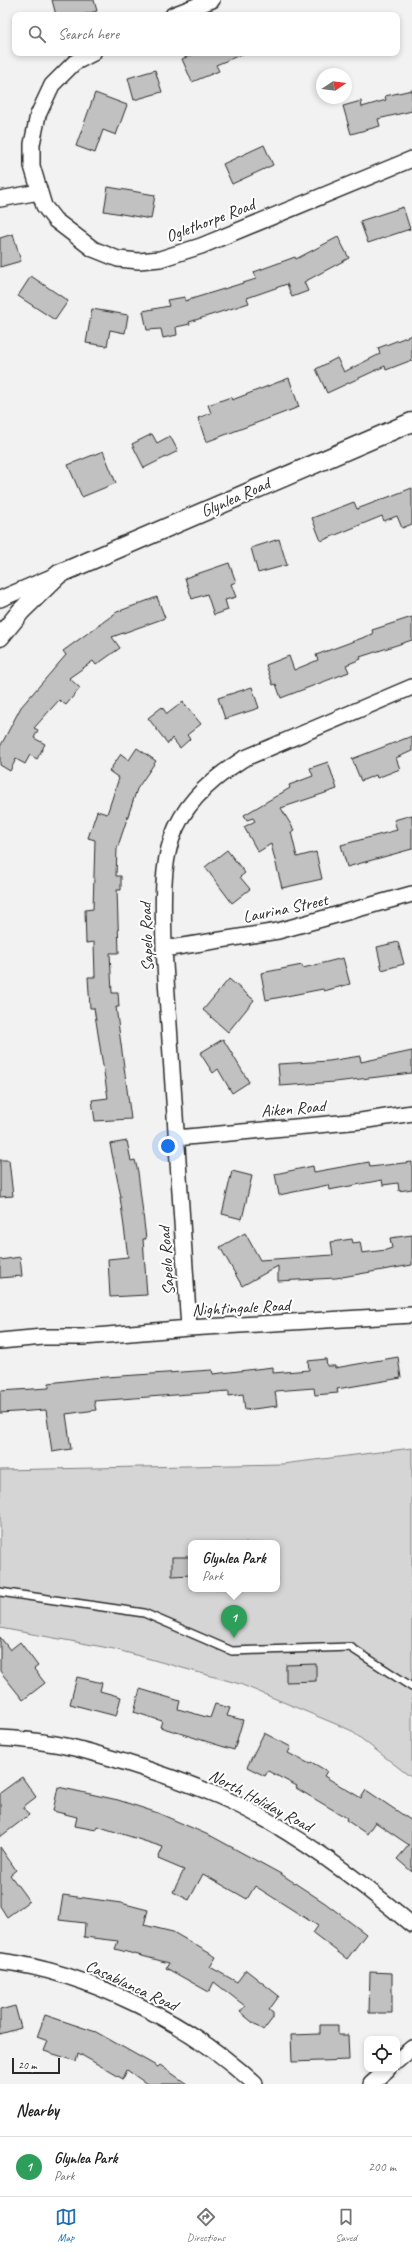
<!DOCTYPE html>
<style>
:root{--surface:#fff;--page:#f6f6f6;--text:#222;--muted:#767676;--line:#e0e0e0;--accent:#1f6fb2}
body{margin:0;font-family:Caveat,sans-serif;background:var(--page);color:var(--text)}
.controls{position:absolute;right:12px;bottom:12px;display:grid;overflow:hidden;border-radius:8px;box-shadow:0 2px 6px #0003}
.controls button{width:36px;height:36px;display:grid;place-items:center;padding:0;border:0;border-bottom:1px solid var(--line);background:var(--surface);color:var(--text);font:20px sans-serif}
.compass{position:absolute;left:316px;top:68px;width:36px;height:36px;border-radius:50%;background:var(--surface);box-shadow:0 2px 6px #0003;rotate:77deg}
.scale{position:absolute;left:12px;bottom:10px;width:48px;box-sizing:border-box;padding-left:4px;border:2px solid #2b2b2b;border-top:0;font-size:11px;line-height:14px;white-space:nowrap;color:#2b2b2b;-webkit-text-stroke:3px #fff;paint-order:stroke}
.you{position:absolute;left:168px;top:1146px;width:14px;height:14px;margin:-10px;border:3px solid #fff;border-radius:50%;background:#1a73e8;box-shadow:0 0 0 6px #1a73e833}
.badge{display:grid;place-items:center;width:26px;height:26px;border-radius:50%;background:var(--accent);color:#fff;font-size:13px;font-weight:700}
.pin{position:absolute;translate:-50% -33px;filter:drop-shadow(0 1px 2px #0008)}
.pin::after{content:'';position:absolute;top:21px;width:14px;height:12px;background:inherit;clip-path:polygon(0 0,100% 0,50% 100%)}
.popup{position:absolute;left:188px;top:1540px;width:92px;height:52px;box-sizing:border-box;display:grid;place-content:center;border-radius:8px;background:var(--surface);filter:drop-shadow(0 1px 3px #0005);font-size:13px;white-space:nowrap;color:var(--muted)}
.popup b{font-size:15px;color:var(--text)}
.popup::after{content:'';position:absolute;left:50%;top:100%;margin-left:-8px;border:8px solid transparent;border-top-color:var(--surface)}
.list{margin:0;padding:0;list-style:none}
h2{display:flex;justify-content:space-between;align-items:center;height:52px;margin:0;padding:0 16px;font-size:17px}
h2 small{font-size:13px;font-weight:400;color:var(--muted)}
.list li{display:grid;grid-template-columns:26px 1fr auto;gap:12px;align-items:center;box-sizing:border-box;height:60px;padding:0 16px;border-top:1px solid var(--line)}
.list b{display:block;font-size:15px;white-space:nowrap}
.list p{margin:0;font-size:13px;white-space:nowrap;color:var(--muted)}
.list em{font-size:13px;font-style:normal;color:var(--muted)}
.icon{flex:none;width:22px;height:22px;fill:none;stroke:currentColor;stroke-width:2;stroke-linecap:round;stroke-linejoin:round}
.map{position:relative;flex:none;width:412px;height:2084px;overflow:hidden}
.search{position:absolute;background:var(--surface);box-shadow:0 2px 6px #0003;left:12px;right:12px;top:12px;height:44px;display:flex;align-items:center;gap:10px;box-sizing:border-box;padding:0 14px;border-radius:8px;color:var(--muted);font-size:15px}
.sheet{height:112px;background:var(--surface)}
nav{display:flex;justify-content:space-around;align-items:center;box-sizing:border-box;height:56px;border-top:1px solid var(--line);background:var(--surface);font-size:11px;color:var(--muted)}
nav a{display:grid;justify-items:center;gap:2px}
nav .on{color:var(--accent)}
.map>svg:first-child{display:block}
</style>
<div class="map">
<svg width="412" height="2084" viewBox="0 0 412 2084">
<rect width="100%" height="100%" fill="#f2f2f2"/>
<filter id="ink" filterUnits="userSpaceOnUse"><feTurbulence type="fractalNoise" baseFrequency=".025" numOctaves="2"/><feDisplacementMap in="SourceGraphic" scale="8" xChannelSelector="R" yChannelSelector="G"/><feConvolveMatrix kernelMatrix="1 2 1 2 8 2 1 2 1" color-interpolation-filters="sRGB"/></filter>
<g filter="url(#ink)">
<path fill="#d5d5d5" stroke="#808080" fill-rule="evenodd" d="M 412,1448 L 412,1778 L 350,1730 L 240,1684 L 114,1649 L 0,1628 L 0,1470 L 282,1464 ZM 191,1543 L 277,1543 L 277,1589 L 191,1589 Z"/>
<path fill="#c1c1c1" stroke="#2b2b2b" d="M 52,0 L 94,0 L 97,11 L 82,15 L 56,15 Z
M 196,53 L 245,53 L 216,65 L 219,71 L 192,82 L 182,59 Z
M 155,70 L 162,92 L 134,100 L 128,78 Z
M 412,90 L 412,111 L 378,119 L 380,126 L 351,134 L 343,106 L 361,101 L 362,107 L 386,100 L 385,96 Z
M 95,93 L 127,105 L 116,135 L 103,130 L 95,153 L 76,146 Z
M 264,145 L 273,165 L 232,184 L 223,164 Z
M 108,187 L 155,195 L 151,219 L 104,211 Z
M 403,207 L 410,229 L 368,243 L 360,221 Z
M 13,234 L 21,261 L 0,267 L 0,238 Z
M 338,237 L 349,258 L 304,282 L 308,291 L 292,297 L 287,284 L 247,298 L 249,303 L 189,322 L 190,324 L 176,327 L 177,335 L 163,338 L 161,329 L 147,330 L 143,311 L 169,306 L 167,300 L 185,297 L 185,301 L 256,279 L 254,272 L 295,257 L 296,259 Z
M 31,276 L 68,301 L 55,320 L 18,296 Z
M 92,309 L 128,315 L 125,333 L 110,330 L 107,346 L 86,343 Z
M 412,335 L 412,360 L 386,370 L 385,366 L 327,393 L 316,369 L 337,358 L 344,372 L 380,354 L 378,348 Z
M 289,378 L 299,407 L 206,442 L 198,418 L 211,413 L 208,405 L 231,397 L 232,400 Z
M 152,434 L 157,443 L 170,436 L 178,451 L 144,468 L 132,444 Z
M 103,451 L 116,483 L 82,497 L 68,465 Z
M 412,488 L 412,524 L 402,528 L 397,516 L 384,521 L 382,516 L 321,541 L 312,518 L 354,502 L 357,509 Z
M 279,539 L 287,565 L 258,573 L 251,548 Z
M 229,563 L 236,582 L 231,584 L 236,597 L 225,600 L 228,610 L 214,615 L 207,594 L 192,599 L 185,578 Z
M 157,597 L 165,618 L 112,637 L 120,648 L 96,665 L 93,661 L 69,678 L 80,688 L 66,705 L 59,700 L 34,728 L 38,730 L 34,738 L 45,744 L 37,759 L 30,755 L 25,764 L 16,759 L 10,771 L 0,765 L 0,747 L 21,707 L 66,655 L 63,651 L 117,612 Z
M 412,617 L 412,640 L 360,657 L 361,659 L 346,665 L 349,672 L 281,698 L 276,684 L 273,685 L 266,665 L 289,656 L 294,670 L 318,660 L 316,655 L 373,634 L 372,630 Z
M 252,687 L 259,708 L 225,719 L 218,698 Z
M 183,702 L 201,724 L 187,735 L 190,739 L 180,748 L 172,738 L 168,744 L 148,718 L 162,707 L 167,714 Z
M 412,736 L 412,751 L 396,758 L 400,769 L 377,778 L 376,775 L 361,781 L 352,759 Z
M 137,748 L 156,761 L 137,789 L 117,849 L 116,876 L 121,876 L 121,890 L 117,890 L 119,953 L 110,953 L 112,993 L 118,993 L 119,1007 L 116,1007 L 131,1119 L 95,1121 L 92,1100 L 108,1098 L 94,1008 L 90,1008 L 88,977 L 95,977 L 94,942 L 86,943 L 85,910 L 93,909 L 95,840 L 88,838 L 97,811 L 107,814 L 119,778 L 109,771 L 121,754 L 129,760 Z
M 328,762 L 337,789 L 281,808 L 294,830 L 291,832 L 297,857 L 316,852 L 322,879 L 282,888 L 271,844 L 258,852 L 244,827 L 255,821 L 253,818 L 247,820 L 244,815 L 290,788 L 289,785 L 313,776 L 310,768 Z
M 412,815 L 412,849 L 347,867 L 341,845 L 397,830 L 394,820 Z
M 227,850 L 245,873 L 240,877 L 250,889 L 232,903 L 205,867 Z
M 398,942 L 404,964 L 382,970 L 377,947 Z
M 343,958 L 350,984 L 324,991 L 323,989 L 266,1000 L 261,973 L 302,965 L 303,968 Z
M 229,979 L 254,1000 L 228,1032 L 203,1010 Z
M 223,1039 L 249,1082 L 232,1093 L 218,1069 L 213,1073 L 200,1053 Z
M 412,1051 L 412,1073 L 335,1082 L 280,1086 L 278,1064 L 329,1061 L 360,1056 L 361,1062 Z
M 127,1141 L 131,1161 L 135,1160 L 138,1172 L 146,1239 L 143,1239 L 147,1295 L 110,1297 L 108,1259 L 128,1257 L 120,1197 L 121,1197 L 110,1144 Z
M 0,1160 L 9,1160 L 13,1196 L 0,1197 Z
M 369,1162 L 370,1167 L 412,1162 L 412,1189 L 399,1191 L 398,1183 L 383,1185 L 382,1180 L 329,1190 L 328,1185 L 279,1195 L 275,1174 L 313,1166 L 314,1172 Z
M 232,1171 L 252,1176 L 242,1219 L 222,1214 Z
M 245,1233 L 260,1260 L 333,1255 L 331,1242 L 352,1239 L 353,1243 L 360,1242 L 362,1253 L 386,1250 L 392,1248 L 390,1238 L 412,1235 L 412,1265 L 336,1278 L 278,1281 L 278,1266 L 242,1286 L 220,1247 Z
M 20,1257 L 22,1276 L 0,1278 L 0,1260 Z
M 398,1357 L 401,1378 L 337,1389 L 338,1393 L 315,1395 L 314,1388 L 275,1391 L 277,1406 L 245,1410 L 243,1394 L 229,1396 L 229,1391 L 94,1401 L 96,1410 L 66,1414 L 71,1449 L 52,1452 L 46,1410 L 0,1413 L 0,1391 L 49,1388 L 49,1383 L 91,1378 L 212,1370 L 213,1374 L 273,1367 L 273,1373 L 309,1370 L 308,1361 L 326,1359 L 327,1366 L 335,1366 L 335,1368 Z
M 172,1557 L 191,1557 L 191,1575 L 172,1576 Z
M 0,1637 L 10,1650 L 20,1642 L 38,1666 L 34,1669 L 45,1683 L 23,1700 L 0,1671 Z
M 316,1664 L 316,1681 L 286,1682 L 286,1665 Z
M 77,1677 L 102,1683 L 100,1691 L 121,1697 L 116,1716 L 70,1704 Z
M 140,1689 L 180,1701 L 178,1709 L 210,1718 L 215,1704 L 230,1708 L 227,1716 L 243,1720 L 234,1750 L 160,1727 L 162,1721 L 134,1712 Z
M 264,1733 L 291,1747 L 288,1753 L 310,1764 L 311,1762 L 327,1771 L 324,1776 L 361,1798 L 366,1790 L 412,1821 L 412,1872 L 397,1859 L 409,1845 L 375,1822 L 367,1834 L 346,1820 L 347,1818 L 296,1788 L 297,1786 L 268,1771 L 265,1776 L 247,1767 Z
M 22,1777 L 36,1797 L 23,1807 L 29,1815 L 0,1837 L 0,1793 Z
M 58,1787 L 118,1800 L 158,1813 L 213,1837 L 281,1874 L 325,1903 L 366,1934 L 347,1959 L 313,1933 L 318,1926 L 255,1886 L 247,1899 L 203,1874 L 189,1900 L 173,1892 L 184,1870 L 158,1859 L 163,1847 L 97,1826 L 96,1830 L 75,1826 L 77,1817 L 53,1811 Z
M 0,1847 L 16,1870 L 10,1875 L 29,1901 L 7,1917 L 0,1906 Z
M 63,1895 L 121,1903 L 148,1910 L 144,1925 L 173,1932 L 216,1957 L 210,1967 L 237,1982 L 246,1970 L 279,1996 L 269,2010 L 273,2013 L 273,2018 L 263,2031 L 240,2012 L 245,2006 L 214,1982 L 209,1992 L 166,1968 L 169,1963 L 115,1949 L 118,1941 L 84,1937 L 85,1923 L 59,1920 Z
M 370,1972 L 392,1973 L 392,2013 L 369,2013 Z
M 15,2006 L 21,2028 L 0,2034 L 0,2010 Z
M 45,2015 L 96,2032 L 158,2067 L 160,2065 L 187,2084 L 147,2084 L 127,2070 L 123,2079 L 78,2053 L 76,2061 L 44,2051 L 48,2041 L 37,2037 Z
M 320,2025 L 338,2025 L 338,2035 L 348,2035 L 349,2060 L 292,2062 L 291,2035 L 320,2034 Z"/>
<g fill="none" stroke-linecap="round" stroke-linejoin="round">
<g stroke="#2b2b2b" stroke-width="10">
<path id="service" d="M 0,1592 L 144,1613 L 232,1651 L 350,1647 L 412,1687"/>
</g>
<g stroke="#2b2b2b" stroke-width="18">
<path id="minor" d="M 173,15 L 212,0
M 93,53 L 74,63 L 52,85 L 38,115 L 32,144 L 32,166 L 44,206 L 55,220 L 93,249 L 118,259 L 139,261 L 160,259 L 201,246 L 412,159
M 0,199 L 39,192
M 0,599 L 54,576
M 164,949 L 278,931 L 412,894
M 176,1138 L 361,1121 L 412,1113
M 189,1328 L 164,949 C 162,858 159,813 243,759 L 412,687
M 0,1341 L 43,1337 L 84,1337 L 189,1328 L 412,1315
M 0,1738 C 16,1739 32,1740 48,1743 C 74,1746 100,1755 124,1762 C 156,1772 188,1783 219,1796 C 287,1825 356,1878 412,1925
M 0,1961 C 87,1972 191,2024 255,2084
M 397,2061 L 412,2048
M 371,2084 L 388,2069"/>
</g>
<g stroke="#2b2b2b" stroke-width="21">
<path id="tertiary" d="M 0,637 L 21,611 L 59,574 L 412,422"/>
</g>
<use href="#service" stroke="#fff" stroke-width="7"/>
<use href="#minor" stroke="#fff" stroke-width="15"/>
<use href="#tertiary" stroke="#fff" stroke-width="18"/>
</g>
</g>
<g text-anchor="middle" stroke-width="4" stroke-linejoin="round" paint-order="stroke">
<g font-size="17" fill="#2b2b2b" stroke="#fff">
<text transform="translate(210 220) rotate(-21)" y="6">Oglethorpe Road</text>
<text transform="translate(235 497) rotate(-24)" y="6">Glynlea Road</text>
<text transform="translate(285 908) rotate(-12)" y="6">Laurina Street</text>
<text transform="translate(146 937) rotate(-92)" y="6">Sapelo Road</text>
<text transform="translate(293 1108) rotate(-5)" y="6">Aiken Road</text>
<text transform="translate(166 1261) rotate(-94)" y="6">Sapelo Road</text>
<text transform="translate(241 1307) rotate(-3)" y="6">Nightingale Road</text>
<text transform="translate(261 1800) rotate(28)" y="6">North Holiday Road</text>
<text transform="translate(132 1985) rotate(25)" y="6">Casablanca Road</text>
</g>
</g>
</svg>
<div class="controls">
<button><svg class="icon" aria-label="locate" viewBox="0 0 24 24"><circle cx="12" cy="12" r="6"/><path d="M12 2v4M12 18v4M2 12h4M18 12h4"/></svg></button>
</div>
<svg class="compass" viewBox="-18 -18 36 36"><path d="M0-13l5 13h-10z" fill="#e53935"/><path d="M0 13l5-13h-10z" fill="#767676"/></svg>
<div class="scale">20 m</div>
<div class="you"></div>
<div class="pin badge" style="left:234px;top:1638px;background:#2e9e5b">1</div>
<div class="popup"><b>Glynlea Park</b>Park</div>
<div class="search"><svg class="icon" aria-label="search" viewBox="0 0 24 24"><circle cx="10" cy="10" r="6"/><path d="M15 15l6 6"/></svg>Search here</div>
</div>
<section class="sheet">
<h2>Nearby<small></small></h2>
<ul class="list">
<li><span class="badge" style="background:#2e9e5b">1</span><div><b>Glynlea Park</b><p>Park</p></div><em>200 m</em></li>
</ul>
</section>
<nav>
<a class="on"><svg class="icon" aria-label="map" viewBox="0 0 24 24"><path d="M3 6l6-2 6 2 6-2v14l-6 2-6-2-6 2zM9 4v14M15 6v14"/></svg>Map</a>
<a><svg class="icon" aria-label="directions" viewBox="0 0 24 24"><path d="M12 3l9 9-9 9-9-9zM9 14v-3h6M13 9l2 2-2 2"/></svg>Directions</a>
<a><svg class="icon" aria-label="saved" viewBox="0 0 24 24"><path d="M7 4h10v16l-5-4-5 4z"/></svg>Saved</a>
</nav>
